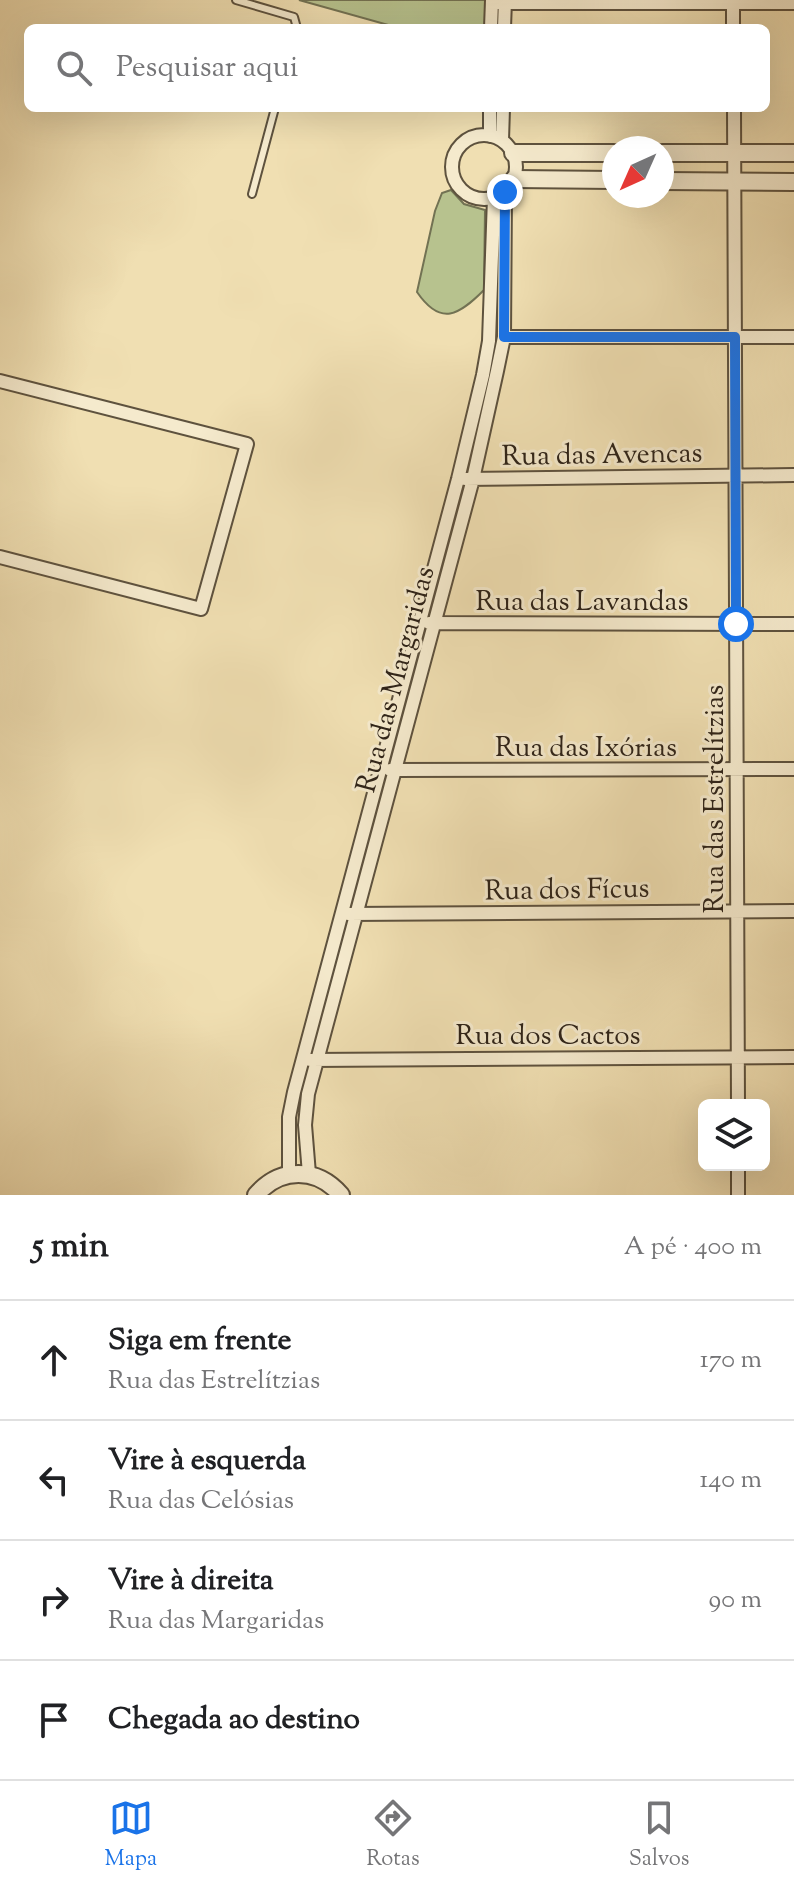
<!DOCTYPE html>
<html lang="pt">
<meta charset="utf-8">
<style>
:root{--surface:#fff;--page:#f6f6f6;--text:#202124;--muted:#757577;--line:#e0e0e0;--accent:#1a73e8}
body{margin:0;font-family:"Sorts Mill Goudy",serif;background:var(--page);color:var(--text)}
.controls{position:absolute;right:24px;bottom:24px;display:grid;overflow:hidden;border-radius:12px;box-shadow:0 8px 32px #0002}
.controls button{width:72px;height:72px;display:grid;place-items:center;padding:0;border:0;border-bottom:2px solid var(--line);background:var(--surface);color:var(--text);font:40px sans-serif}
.compass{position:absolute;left:602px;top:136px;width:72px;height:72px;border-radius:50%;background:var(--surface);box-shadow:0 8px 32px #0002;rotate:225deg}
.stop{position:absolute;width:24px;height:24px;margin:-18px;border:6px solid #1a73e8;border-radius:50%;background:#fff}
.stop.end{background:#1a73e8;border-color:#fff;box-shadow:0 2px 8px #0008}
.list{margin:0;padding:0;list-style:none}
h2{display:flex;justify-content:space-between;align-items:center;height:104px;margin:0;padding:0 32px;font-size:34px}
h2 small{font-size:26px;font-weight:400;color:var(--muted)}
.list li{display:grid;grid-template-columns:52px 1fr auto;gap:24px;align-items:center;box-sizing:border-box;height:120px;padding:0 32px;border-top:2px solid var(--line)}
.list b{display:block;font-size:30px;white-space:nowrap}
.list p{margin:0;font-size:26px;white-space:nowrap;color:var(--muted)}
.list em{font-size:26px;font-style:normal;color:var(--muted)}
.icon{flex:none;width:44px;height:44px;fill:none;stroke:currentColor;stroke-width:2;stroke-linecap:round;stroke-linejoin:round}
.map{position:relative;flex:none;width:794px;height:1195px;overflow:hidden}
.search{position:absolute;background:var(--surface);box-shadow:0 8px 32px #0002;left:24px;right:24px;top:24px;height:88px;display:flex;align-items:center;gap:20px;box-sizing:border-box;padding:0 28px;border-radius:12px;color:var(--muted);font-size:30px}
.sheet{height:584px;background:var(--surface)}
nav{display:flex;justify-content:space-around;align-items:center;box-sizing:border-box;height:112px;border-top:2px solid var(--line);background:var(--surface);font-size:22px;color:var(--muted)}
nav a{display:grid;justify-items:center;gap:4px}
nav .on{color:var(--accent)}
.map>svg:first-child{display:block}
</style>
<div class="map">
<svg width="794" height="1195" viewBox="0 0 794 1195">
<rect width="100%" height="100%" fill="#f0dfb2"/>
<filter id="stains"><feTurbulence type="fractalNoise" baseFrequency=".0025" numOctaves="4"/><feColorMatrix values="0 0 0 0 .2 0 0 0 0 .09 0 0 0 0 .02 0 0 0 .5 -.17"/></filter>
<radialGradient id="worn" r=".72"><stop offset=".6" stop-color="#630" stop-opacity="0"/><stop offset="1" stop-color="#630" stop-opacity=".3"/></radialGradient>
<path fill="#b7c28e" stroke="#727253" stroke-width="2" d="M 299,0 L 485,0 L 485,28 L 399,28 Z
M 451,190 L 464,204 L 485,210 L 484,290 C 459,315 441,327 417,292 L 435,211 L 442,193 Z"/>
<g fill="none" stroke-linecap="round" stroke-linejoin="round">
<g stroke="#5e523e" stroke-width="10">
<path id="service" d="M 236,0 L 294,17 L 297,28
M 252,194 L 275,108"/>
</g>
<g stroke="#5e523e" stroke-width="16">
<path id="minor" d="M 733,0 L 733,28
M 492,3 L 794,3
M 491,28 L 492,0
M 504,28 L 505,0
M 734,108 L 738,1105
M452 167a32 32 0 1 1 64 0a32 32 0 1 1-64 0Z
M 490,136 L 490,108
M 502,140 L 503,108
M 504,337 L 794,337
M 0,381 L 247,444 L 201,609 L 0,557
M 465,479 L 794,475
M 429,623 L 794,624
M 390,770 L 794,769
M 348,914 L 794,911
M 310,1060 L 794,1057
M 738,1165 L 738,1195
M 289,1174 L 289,1117 L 294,1092 L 458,479 L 483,375 L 489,341 L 494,198
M 309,1174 L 305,1125 L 308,1094 L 473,479 L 497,371 L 504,337 L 505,192"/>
</g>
<g stroke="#5e523e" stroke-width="20">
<path id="tertiary" d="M 513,153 L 614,153
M 662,153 L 794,153
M 514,179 L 614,180
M 662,181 L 794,182
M 256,1195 C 280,1167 317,1167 341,1195"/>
</g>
<use href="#service" stroke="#f5eacd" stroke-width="6"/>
<use href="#minor" stroke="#f5eacd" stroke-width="12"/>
<use href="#tertiary" stroke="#f5eacd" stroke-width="16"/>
</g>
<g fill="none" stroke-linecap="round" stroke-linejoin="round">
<path stroke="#1a73e8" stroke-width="10" d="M 505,192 L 504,337 L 735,337 L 736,624"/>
</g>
<g text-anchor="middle" stroke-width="6" stroke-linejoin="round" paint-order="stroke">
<g font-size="28" fill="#2e2318" stroke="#f5eacd">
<text transform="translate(602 453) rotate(-1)" y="10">Rua das Avencas</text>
<text x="582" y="610">Rua das Lavandas</text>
<text transform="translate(394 679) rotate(-75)" y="10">Rua das Margaridas</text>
<text x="586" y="756">Rua das Ixórias</text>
<text transform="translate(713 799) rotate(-90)" y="10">Rua das Estrelítzias</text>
<text transform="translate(567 888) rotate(-1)" y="10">Rua dos Fícus</text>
<text x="548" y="1044">Rua dos Cactos</text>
</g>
</g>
<rect width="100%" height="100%" filter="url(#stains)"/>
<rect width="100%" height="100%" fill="url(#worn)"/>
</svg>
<div class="controls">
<button><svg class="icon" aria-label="layers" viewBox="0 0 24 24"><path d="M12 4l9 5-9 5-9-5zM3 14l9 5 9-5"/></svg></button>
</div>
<svg class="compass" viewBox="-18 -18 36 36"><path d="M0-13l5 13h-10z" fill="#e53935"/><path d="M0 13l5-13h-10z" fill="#757577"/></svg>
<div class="stop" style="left:736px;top:624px"></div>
<div class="stop end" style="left:505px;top:192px"></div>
<div class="search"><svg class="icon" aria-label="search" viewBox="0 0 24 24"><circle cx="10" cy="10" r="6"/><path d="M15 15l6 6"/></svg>Pesquisar aqui</div>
</div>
<section class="sheet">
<h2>5 min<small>A pé · 400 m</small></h2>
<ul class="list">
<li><svg class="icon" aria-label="ahead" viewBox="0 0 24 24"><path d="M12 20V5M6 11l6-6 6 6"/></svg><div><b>Siga em frente</b><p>Rua das Estrelítzias</p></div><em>170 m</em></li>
<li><svg class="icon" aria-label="left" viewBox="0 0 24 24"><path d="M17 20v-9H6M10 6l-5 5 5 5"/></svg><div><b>Vire à esquerda</b><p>Rua das Celósias</p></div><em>140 m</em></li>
<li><svg class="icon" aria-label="right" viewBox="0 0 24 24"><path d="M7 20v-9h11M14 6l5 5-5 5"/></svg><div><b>Vire à direita</b><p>Rua das Margaridas</p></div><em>90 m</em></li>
<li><svg class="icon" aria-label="arrive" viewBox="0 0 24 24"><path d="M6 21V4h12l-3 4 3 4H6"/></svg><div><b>Chegada ao destino</b></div></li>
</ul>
</section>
<nav>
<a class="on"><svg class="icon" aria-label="map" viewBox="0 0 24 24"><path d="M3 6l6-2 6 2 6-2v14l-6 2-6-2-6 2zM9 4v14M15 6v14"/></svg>Mapa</a>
<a><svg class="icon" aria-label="directions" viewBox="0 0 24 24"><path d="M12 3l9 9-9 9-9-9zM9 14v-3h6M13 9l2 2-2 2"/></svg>Rotas</a>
<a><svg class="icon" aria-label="saved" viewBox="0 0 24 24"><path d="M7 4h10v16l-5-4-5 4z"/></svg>Salvos</a>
</nav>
